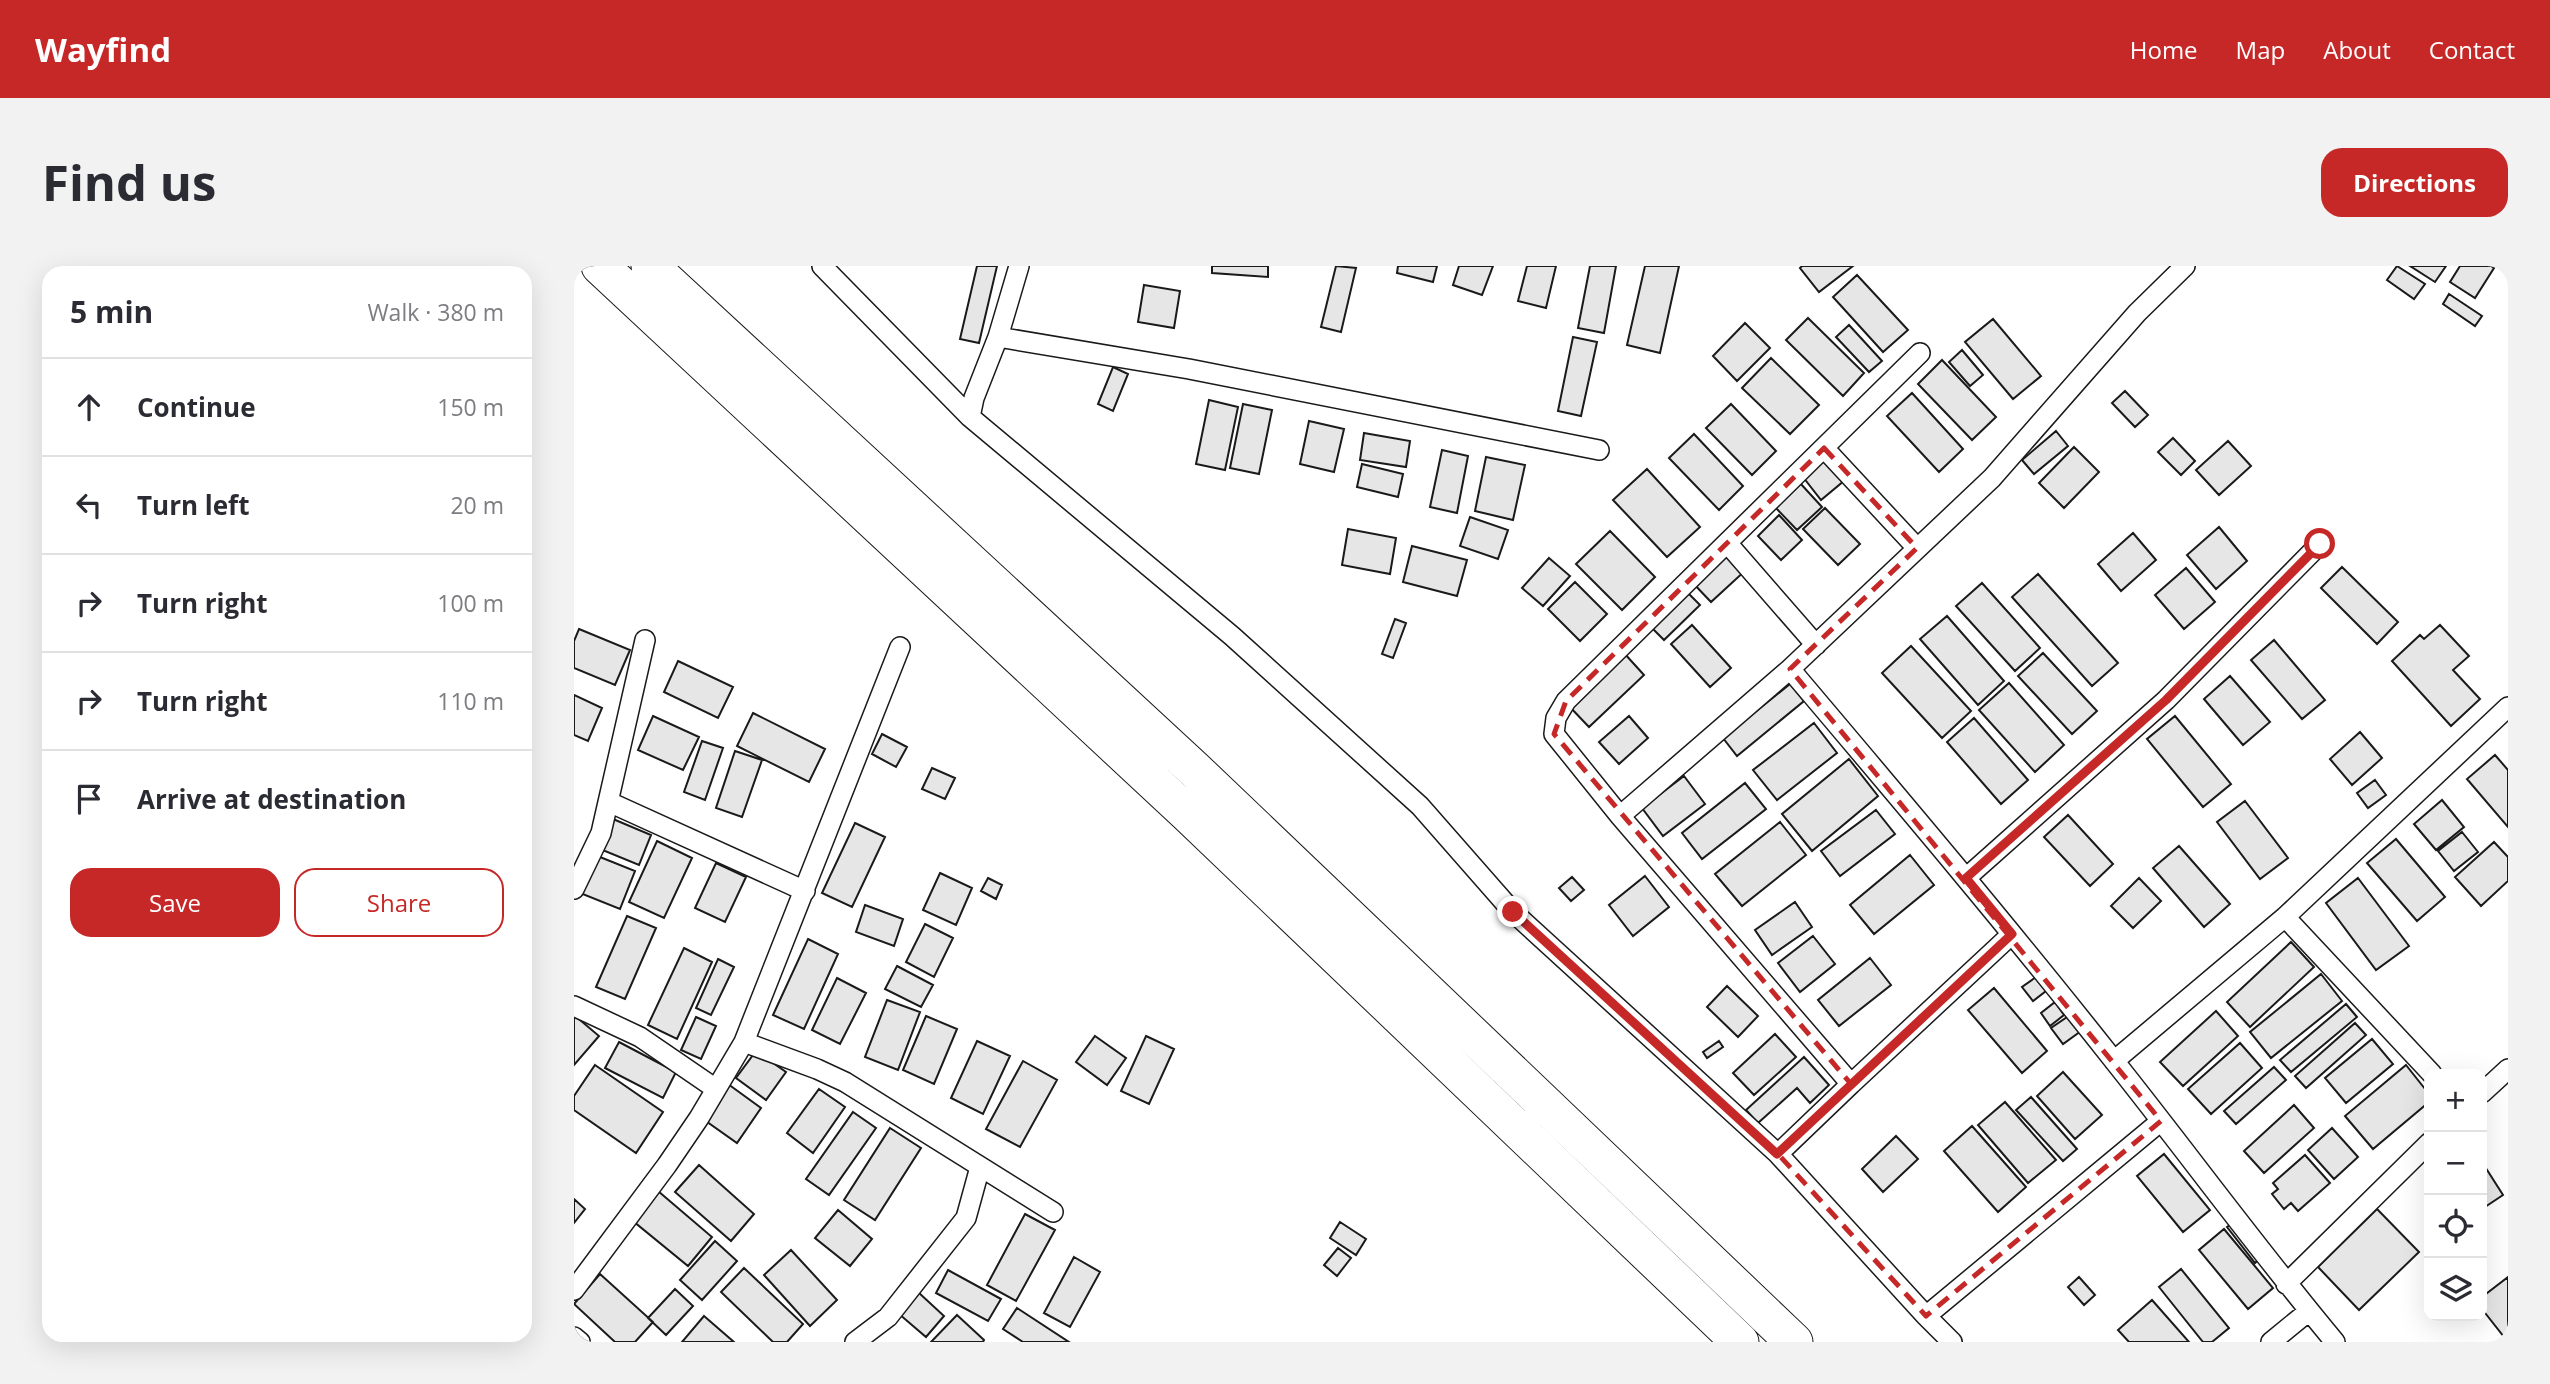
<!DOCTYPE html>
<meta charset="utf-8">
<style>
:root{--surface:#fff;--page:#f2f2f3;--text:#2b2b33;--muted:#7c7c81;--line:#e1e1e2;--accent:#c62828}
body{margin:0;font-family:"Open Sans",sans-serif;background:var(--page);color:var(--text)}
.controls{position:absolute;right:21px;bottom:21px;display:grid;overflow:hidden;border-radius:14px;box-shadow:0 7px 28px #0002}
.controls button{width:63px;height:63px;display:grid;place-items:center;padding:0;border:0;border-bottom:2px solid var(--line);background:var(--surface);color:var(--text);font:35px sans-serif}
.stop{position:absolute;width:21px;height:21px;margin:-16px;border:5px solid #c62828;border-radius:50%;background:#fff}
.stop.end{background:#c62828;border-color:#fff;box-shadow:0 2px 7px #0008}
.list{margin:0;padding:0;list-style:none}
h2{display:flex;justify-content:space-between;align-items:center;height:91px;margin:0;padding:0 28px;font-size:30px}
h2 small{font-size:23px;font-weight:400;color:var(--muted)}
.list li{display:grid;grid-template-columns:46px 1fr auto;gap:21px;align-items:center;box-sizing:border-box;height:98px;padding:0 28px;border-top:2px solid var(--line)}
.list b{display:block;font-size:26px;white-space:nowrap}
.list em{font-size:23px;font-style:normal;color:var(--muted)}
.actions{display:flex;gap:14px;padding:21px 28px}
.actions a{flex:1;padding:16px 0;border:2px solid var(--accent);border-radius:21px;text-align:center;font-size:24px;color:var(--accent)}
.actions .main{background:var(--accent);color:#fff}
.icon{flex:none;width:38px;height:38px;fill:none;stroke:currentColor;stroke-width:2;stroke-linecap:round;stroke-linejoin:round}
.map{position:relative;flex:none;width:1934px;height:1076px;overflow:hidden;border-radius:21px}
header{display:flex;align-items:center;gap:42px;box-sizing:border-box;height:98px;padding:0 35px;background:var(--accent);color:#fff}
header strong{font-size:33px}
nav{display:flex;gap:38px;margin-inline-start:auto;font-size:24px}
.intro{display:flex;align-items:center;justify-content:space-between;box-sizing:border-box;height:168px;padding:0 42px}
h1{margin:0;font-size:49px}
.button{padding:18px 32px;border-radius:21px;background:var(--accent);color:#fff;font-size:24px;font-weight:700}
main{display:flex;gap:42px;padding:0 42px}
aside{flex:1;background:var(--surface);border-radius:21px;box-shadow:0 7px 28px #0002}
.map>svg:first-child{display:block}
</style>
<header>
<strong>Wayfind</strong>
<nav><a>Home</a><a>Map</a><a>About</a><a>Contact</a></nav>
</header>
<div class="intro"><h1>Find us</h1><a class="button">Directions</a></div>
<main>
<aside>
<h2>5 min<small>Walk · 380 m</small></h2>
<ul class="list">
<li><svg class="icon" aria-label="ahead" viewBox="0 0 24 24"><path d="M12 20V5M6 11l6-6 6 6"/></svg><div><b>Continue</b></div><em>150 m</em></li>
<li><svg class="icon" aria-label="left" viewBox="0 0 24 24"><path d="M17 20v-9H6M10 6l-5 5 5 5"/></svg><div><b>Turn left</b></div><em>20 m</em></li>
<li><svg class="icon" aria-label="right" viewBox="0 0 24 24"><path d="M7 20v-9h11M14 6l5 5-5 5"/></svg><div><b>Turn right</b></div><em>100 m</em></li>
<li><svg class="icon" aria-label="right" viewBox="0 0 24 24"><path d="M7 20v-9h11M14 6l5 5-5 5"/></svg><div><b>Turn right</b></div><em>110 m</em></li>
<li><svg class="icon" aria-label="arrive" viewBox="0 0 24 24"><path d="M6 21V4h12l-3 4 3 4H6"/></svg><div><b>Arrive at destination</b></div></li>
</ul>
<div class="actions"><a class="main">Save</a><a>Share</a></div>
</aside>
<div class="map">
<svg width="1934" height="1076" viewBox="0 0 1934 1076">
<rect width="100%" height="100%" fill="#fff"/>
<path fill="#e6e6e6" stroke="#1a1a1a" stroke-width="2" d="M 403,0 L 423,0 L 405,77 L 386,73 Z
M 638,0 L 694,0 L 694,11 L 638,7 Z
M 762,0 L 782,2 L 767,66 L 747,61 Z
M 824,0 L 863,0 L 859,16 L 823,7 Z
M 885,0 L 919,0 L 908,29 L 879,19 Z
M 953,0 L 982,0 L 972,42 L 944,35 Z
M 1016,0 L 1042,0 L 1030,67 L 1004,62 Z
M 1071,0 L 1105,0 L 1086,87 L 1053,79 Z
M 1228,0 L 1279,0 L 1245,26 L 1226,2 Z
M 1823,0 L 1851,18 L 1840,33 L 1813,14 Z
M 1836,0 L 1872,0 L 1861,16 Z
M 1886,0 L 1917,0 L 1920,2 L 1901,32 L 1876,16 Z
M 1283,9 L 1334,64 L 1309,86 L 1259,31 Z
M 570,19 L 606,25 L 600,62 L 564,56 Z
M 1875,28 L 1908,50 L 1901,60 L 1869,38 Z
M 1234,52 L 1290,107 L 1269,130 L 1212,74 Z
M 1419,53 L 1467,110 L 1439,133 L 1391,76 Z
M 1171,57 L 1196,82 L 1163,115 L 1139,90 Z
M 1275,59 L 1308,95 L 1295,106 L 1262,71 Z
M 999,71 L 1023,76 L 1007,150 L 984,145 Z
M 1388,84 L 1409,109 L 1396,120 L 1375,96 Z
M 1197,92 L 1245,139 L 1216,168 L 1168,122 Z
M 1368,94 L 1422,151 L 1398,174 L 1344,118 Z
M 539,101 L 554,108 L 539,145 L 524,138 Z
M 1551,125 L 1574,149 L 1561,161 L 1538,137 Z
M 1338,127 L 1389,183 L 1365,206 L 1313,150 Z
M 635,134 L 664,141 L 651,204 L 622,198 Z
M 669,138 L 698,144 L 685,208 L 656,202 Z
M 1157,138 L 1202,185 L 1178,209 L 1132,162 Z
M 735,155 L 770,163 L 760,206 L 726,198 Z
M 1482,165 L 1494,180 L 1460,208 L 1448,194 Z
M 790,167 L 836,175 L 832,201 L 786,194 Z
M 1120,168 L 1169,220 L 1145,244 L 1095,192 Z
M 1599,172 L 1621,195 L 1607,209 L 1584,186 Z
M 1654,175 L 1677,200 L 1645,229 L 1622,204 Z
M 1500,181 L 1525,206 L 1490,242 L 1465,217 Z
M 868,184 L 894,190 L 883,247 L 856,241 Z
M 912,191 L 951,199 L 939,254 L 901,245 Z
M 1253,191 L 1271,214 L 1247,234 L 1229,211 Z
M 788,198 L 829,208 L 824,231 L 783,221 Z
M 1073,203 L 1126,261 L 1093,291 L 1039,234 Z
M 1226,217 L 1248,241 L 1223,264 L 1201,241 Z
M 1251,242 L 1286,278 L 1264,299 L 1229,263 Z
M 1205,249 L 1228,274 L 1207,294 L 1184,270 Z
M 896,251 L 934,264 L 924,293 L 886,280 Z
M 1645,261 L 1673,295 L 1642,323 L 1613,289 Z
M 774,263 L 822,272 L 816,308 L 768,299 Z
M 1036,265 L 1081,311 L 1048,344 L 1002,298 Z
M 1559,267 L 1582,294 L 1547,325 L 1524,298 Z
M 838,280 L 893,294 L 883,330 L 829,316 Z
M 1155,283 L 1173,303 L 1137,336 L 1118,316 Z
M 975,292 L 996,310 L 969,340 L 948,322 Z
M 1768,301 L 1824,356 L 1803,378 L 1747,322 Z
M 1612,302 L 1641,336 L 1610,363 L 1581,329 Z
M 1464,308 L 1544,397 L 1518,420 L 1438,331 Z
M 1001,316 L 1033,348 L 1006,375 L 974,343 Z
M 1408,317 L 1466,382 L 1441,405 L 1382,340 Z
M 1112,325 L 1126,339 L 1090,374 L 1076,360 Z
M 1373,350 L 1430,415 L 1404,439 L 1346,373 Z
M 821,353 L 832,357 L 819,392 L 808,388 Z
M 1118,359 L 1157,402 L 1136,421 L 1097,378 Z
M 1866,359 L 1895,390 L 1879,404 L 1906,433 L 1877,460 L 1818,395 L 1846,369 L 1850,373 Z
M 5,363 L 56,384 L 41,419 L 0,402 L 0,375 Z
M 1700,374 L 1751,434 L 1728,453 L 1677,394 Z
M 1337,380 L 1397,445 L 1368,472 L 1308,407 Z
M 1050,387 L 1070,409 L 1015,461 L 994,439 Z
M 1469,387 L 1523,445 L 1498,468 L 1444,410 Z
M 104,395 L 159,421 L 144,452 L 90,426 Z
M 1656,410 L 1696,456 L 1669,479 L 1630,433 Z
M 1435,417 L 1490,479 L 1461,506 L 1405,444 Z
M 1216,418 L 1230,435 L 1163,490 L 1149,472 Z
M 0,429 L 28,442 L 14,475 L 0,469 Z
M 179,447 L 251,483 L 235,516 L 163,480 Z
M 79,450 L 125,471 L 109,504 L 64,484 Z
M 1055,450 L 1074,472 L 1045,498 L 1025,476 Z
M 1601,450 L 1657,518 L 1629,541 L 1573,473 Z
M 1400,452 L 1454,514 L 1427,538 L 1373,476 Z
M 1240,457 L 1263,487 L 1203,534 L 1179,504 Z
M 1786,466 L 1808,492 L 1778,519 L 1756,493 Z
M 308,468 L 333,481 L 322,501 L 298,488 Z
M 128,475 L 149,482 L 131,534 L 110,526 Z
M 161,485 L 188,494 L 168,551 L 142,542 Z
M 1921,489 L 1934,504 L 1934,561 L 1893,513 Z
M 1275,493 L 1304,530 L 1238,585 L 1208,548 Z
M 358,502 L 381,512 L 371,533 L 348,523 Z
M 1110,510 L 1131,538 L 1089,570 L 1068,542 Z
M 1801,514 L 1812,529 L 1794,542 L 1783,527 Z
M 1171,517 L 1192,543 L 1128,593 L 1108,567 Z
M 1868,534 L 1890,561 L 1862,584 L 1840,558 Z
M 1671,535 L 1714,592 L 1686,613 L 1643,556 Z
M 1302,544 L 1321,568 L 1266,610 L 1247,585 Z
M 1494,549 L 1539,598 L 1516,620 L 1470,571 Z
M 39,553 L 77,569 L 65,599 L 26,583 Z
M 1206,556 L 1232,589 L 1168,640 L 1141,608 Z
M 281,557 L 311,571 L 278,641 L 248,627 Z
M 1888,566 L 1904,586 L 1880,605 L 1864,585 Z
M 1822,573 L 1871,631 L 1843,655 L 1793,597 Z
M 83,575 L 118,592 L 90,652 L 55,636 Z
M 1920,576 L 1934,591 L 1934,615 L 1907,640 L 1881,611 Z
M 1605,580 L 1656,638 L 1630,661 L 1579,602 Z
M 21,589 L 61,605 L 46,643 L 6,627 Z
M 1336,589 L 1360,619 L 1300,668 L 1276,639 Z
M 142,597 L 172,611 L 151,656 L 121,642 Z
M 366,607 L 398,622 L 382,659 L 349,644 Z
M 1071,610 L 1095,641 L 1059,670 L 1035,639 Z
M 998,611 L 1010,624 L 997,635 L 985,622 Z
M 414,612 L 428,619 L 422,633 L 407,625 Z
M 1565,612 L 1587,635 L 1559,662 L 1537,640 Z
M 1784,612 L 1835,680 L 1802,704 L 1752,637 Z
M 1221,636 L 1238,661 L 1198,689 L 1181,664 Z
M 291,639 L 329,653 L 320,680 L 282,666 Z
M 53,650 L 82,662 L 51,733 L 22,721 Z
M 351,658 L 379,672 L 360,711 L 332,696 Z
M 1239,670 L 1261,698 L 1226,726 L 1204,697 Z
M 234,673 L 264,688 L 230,763 L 199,749 Z
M 1717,676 L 1740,701 L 1676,761 L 1653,736 Z
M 110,682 L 138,696 L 103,773 L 74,759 Z
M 1296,692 L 1317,719 L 1265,760 L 1244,734 Z
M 144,693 L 160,701 L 137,749 L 122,742 Z
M 323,700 L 359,719 L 347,741 L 311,723 Z
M 1747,708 L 1768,735 L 1697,792 L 1676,766 Z
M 1462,711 L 1472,725 L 1459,735 L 1448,721 Z
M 263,712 L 292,727 L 266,778 L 238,764 Z
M 1153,720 L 1184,750 L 1164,771 L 1133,741 Z
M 1420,722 L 1473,785 L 1448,807 L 1394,744 Z
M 313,734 L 346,746 L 324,804 L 291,791 Z
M 1481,736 L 1490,749 L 1476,760 L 1467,747 Z
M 1772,738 L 1783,751 L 1717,806 L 1706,794 Z
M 1642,745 L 1664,770 L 1609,820 L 1586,796 Z
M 0,749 L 25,770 L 0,799 Z
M 1496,749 L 1507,765 L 1489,778 L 1477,762 Z
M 352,750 L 383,763 L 360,818 L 329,804 Z
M 122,751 L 142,760 L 127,793 L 107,784 Z
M 1781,757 L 1792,769 L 1732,822 L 1721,810 Z
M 1201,768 L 1222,791 L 1180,829 L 1159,807 Z
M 521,770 L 552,792 L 533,819 L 502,796 Z
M 572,770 L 600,783 L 575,838 L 547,825 Z
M 1798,773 L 1819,798 L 1772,837 L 1751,812 Z
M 403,775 L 436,790 L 409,848 L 377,832 Z
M 1145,775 L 1149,781 L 1133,792 L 1129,786 Z
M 45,776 L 102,806 L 89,832 L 31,802 Z
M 1666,777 L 1688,802 L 1637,848 L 1614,823 Z
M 182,785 L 212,806 L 192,834 L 162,812 Z
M 1230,791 L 1255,819 L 1236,837 L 1223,822 L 1184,857 L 1172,844 Z
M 449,795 L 483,814 L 446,881 L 412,863 Z
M 21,799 L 89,846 L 62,887 L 0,844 L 0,830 Z
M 1832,799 L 1855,828 L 1855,836 L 1799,883 L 1771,850 Z
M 1700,801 L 1712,814 L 1662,858 L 1650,845 Z
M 1489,806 L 1528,849 L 1501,873 L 1463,830 Z
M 154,818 L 187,842 L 163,877 L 129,853 Z
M 245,823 L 271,841 L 239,887 L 213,867 Z
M 1457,831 L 1503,883 L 1489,895 L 1442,844 Z
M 1431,836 L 1482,894 L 1454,917 L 1404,859 Z
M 1720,839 L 1740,862 L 1690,907 L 1670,885 Z
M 279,846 L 302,862 L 255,929 L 232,913 Z
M 1398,860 L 1452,921 L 1424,946 L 1370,885 Z
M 316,862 L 347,882 L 301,954 L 270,934 Z
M 1758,862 L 1784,891 L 1760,913 L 1734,884 Z
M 1322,870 L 1344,893 L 1309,926 L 1288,903 Z
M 1590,888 L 1636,944 L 1609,966 L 1563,910 Z
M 1731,889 L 1756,917 L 1724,945 L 1717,937 L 1710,943 L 1698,928 L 1704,923 L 1699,917 Z
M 1908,896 L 1929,929 L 1908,943 Z
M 125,899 L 180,948 L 157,975 L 101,926 Z
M 84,925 L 138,971 L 114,1000 L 59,955 Z
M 0,933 L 11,943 L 0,957 Z
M 1803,943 L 1845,986 L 1785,1044 L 1744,1001 Z
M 264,944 L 298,973 L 276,1000 L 241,972 Z
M 451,948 L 481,964 L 442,1035 L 413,1019 Z
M 1662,955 L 1689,990 L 1681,997 L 1653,961 Z
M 766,956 L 792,973 L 782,989 L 756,972 Z
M 1650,963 L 1699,1022 L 1674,1043 L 1625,984 Z
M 141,975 L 163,995 L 128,1034 L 106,1014 Z
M 764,982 L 777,992 L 763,1010 L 750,999 Z
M 217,984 L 263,1034 L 236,1060 L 190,1009 Z
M 500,991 L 526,1006 L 496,1061 L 470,1047 Z
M 170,1002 L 229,1058 L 213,1076 L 199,1076 L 147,1026 Z
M 1607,1003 L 1655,1062 L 1638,1076 L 1629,1076 L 1585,1021 Z
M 374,1004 L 427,1033 L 414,1055 L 362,1027 Z
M 26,1008 L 79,1056 L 61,1076 L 41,1076 L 0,1038 Z
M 1505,1011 L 1521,1029 L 1510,1039 L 1494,1021 Z
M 1934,1011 L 1934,1076 L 1908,1043 L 1908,1031 Z
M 101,1023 L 119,1040 L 92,1069 L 74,1052 Z
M 344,1026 L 370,1050 L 352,1071 L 325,1048 Z
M 1578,1034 L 1615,1076 L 1555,1076 L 1544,1064 Z
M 443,1042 L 495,1076 L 449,1076 L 429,1063 Z
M 383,1049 L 410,1074 L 409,1076 L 357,1076 Z
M 130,1050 L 160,1076 L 108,1076 Z"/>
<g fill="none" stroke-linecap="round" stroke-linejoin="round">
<g stroke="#1a1a1a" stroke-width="22">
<path id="minor" d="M 248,0 L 396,151 L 658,370 L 846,540 L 939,646 L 1204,888 L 1352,1050 L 1378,1076
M 424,71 L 615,103 L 1025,184
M 396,151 L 400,132 L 424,71 L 445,0
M 1250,182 L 1343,282
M 1154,278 L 1242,379
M 1216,403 C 1326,533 1436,663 1541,796 C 1615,889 1685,985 1761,1076
M 35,536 L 231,625
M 1046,550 L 1216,403 L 1418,212 L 1563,47 L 1611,0
M 1392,612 L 1592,434 L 1746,278
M 0,623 L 27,567 L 71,374
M 1711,651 L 1858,808
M 0,740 L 66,771 L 142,823
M 170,776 L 243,803 L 271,816 L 479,946
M 1540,795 L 1711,651 L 1934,441
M 1277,818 L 1438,668
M 1908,827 L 1934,803
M 1204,888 L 1277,818 L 1046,550 L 980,468 L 982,452 L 992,435 L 1346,87
M 1712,1018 L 1855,877
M 0,1024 L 93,899 L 125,852 L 170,776 L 326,381
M 1352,1050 L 1587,855
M 0,1071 L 6,1076
M 281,1076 L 314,1051 L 392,952 L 406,901
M 1697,1076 L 1735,1045"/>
</g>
<g stroke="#1a1a1a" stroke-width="39">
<path id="motorway" d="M 26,0 L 614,548 L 1166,1076
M 76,0 L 619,502 L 1220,1076"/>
</g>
<use href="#minor" stroke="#fff" stroke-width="19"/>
<use href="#motorway" stroke="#fff" stroke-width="37"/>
</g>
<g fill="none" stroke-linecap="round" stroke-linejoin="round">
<path stroke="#c62828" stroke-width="9" d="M 939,646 L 1203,888 L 1438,668 L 1392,612 L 1592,434 L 1746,278"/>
</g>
<path fill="none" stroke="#c62828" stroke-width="5" stroke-dasharray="14 9" stroke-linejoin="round" d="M 1250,182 L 1343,282 L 1216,403 L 1587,855 L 1352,1050 L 1204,888 L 1277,818 L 980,468 L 992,435 Z"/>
</svg>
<div class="controls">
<button>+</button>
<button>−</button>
<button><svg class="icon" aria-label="locate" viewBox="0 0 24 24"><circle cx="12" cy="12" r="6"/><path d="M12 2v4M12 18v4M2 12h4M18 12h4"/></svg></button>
<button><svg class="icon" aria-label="layers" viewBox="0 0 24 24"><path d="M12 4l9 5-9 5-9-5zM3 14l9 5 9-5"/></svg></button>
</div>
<div class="stop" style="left:1746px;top:278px"></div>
<div class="stop end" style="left:939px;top:646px"></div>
</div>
</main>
